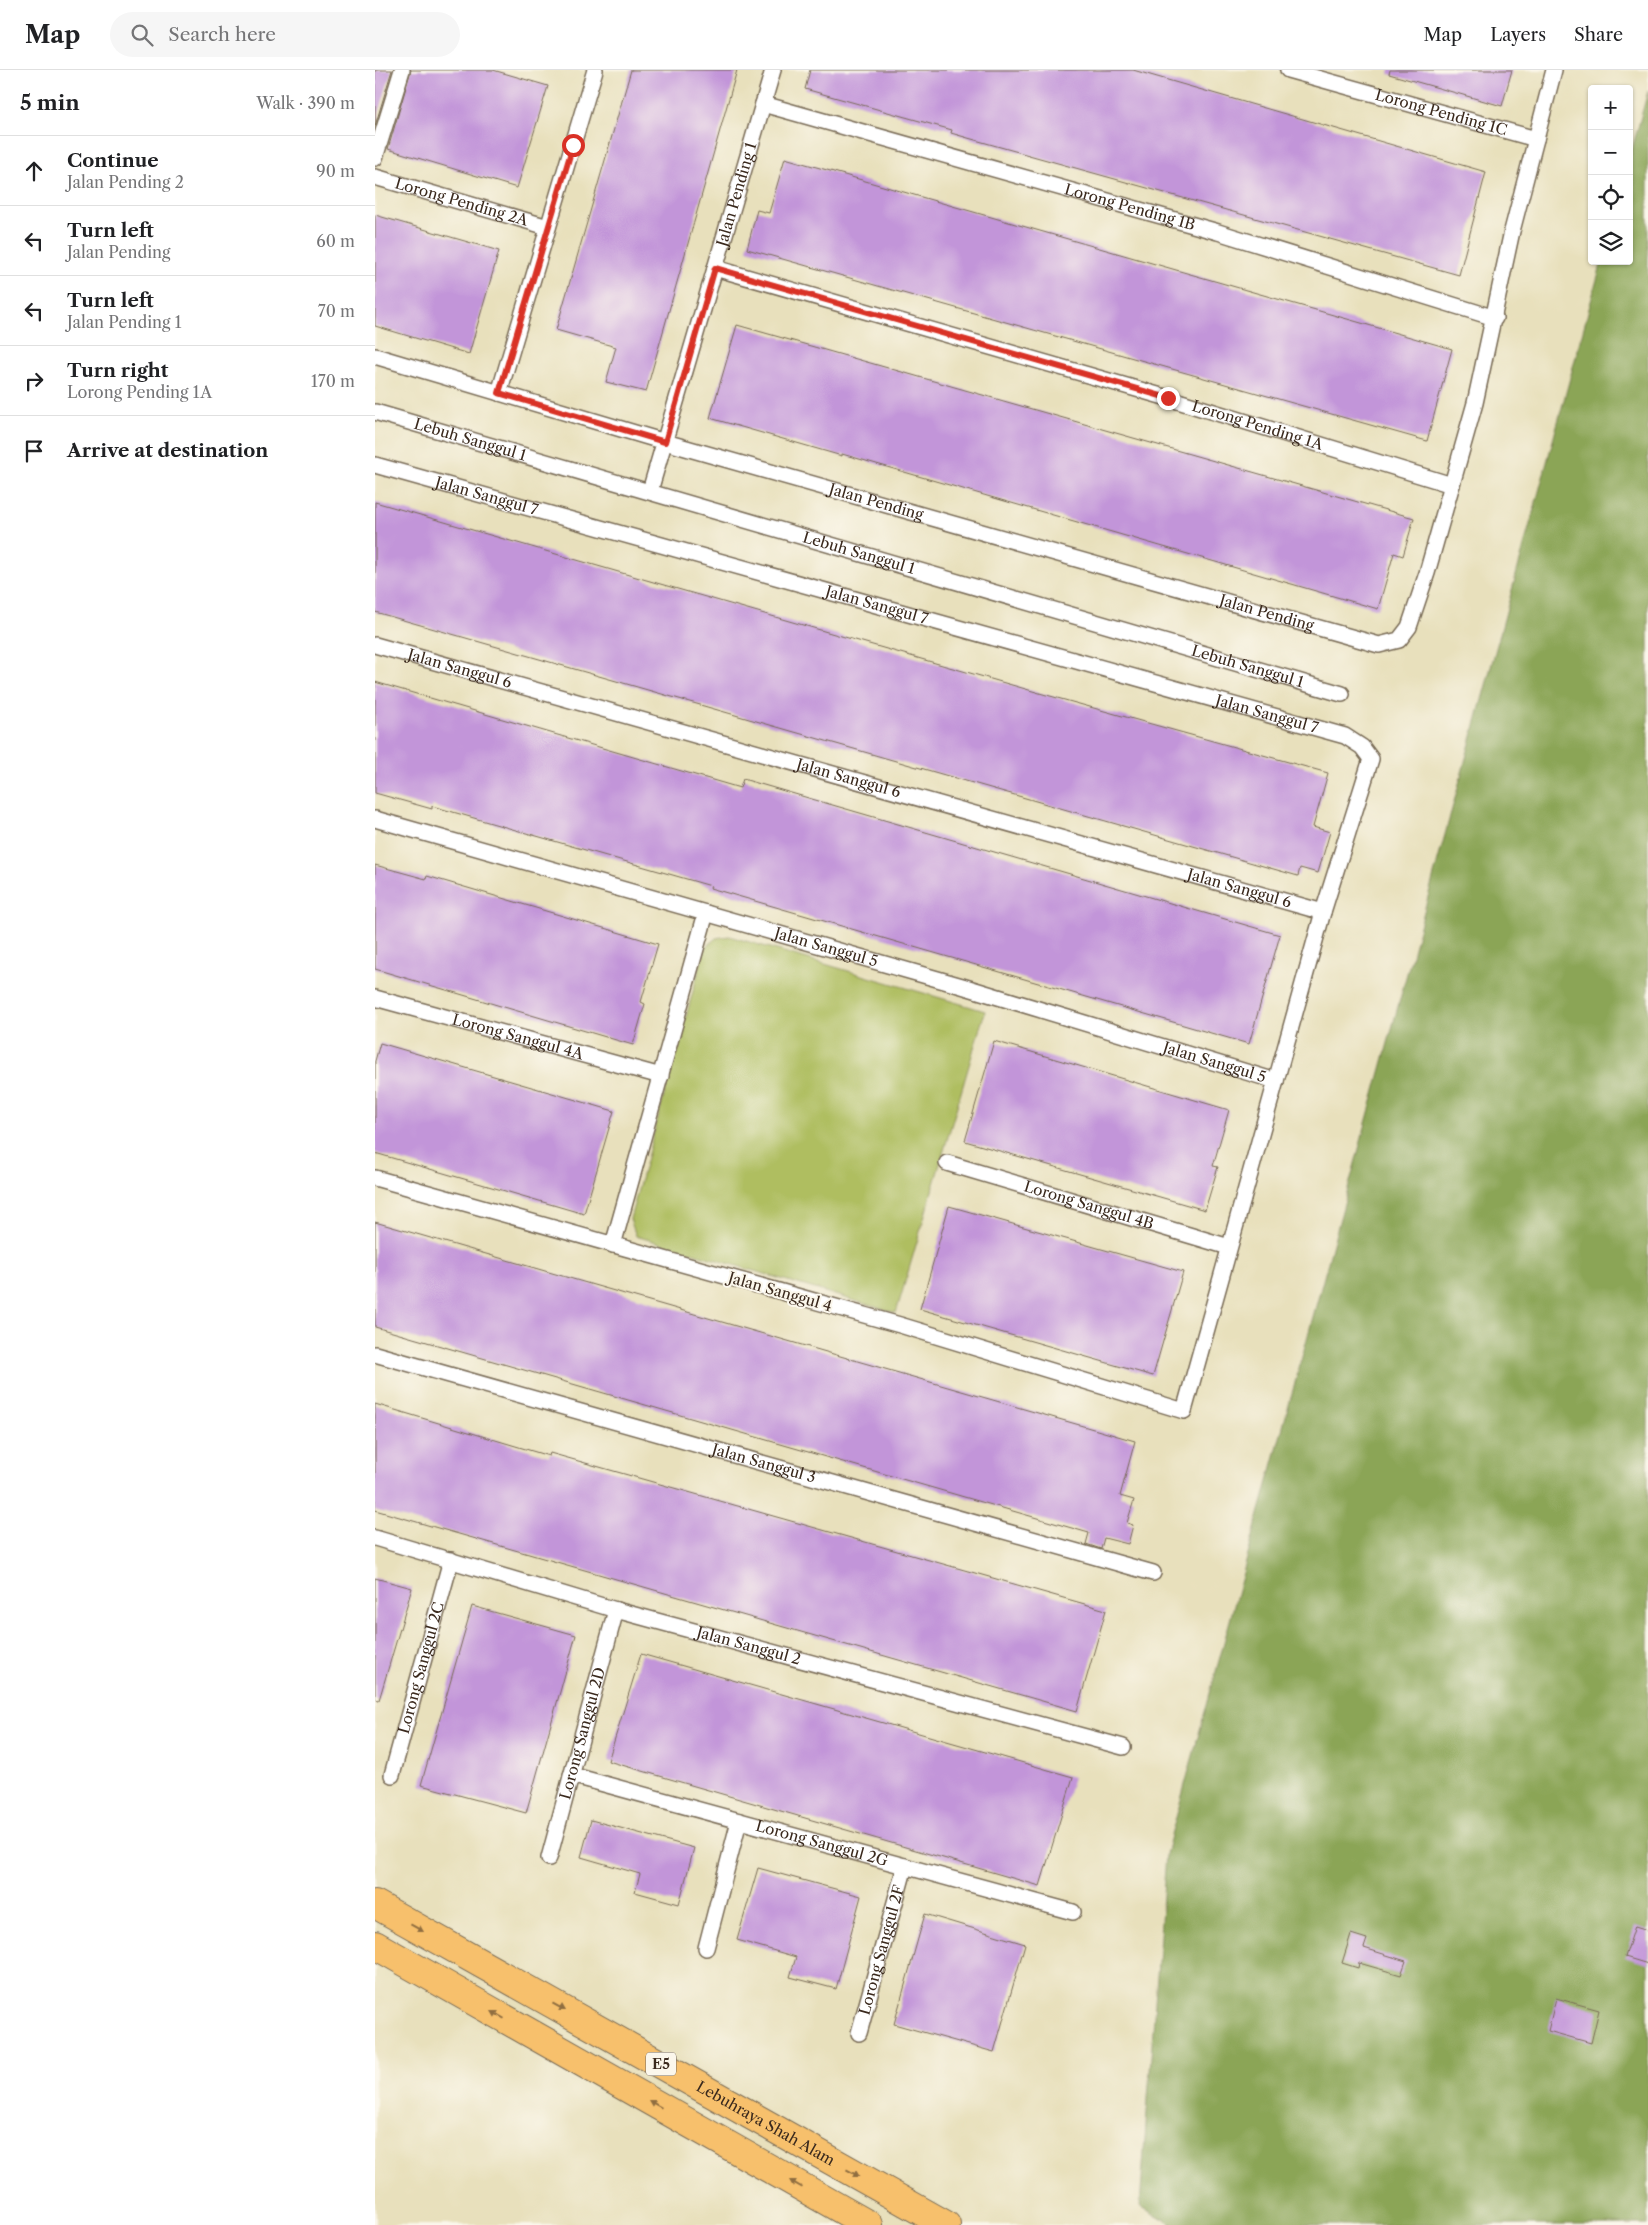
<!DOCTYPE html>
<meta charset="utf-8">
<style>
:root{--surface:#fff;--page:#f6f6f6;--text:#202124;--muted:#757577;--line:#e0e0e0}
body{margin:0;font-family:"Libre Caslon Text",serif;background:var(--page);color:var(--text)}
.controls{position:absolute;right:15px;top:15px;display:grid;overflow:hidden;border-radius:5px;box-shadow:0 1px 4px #0004}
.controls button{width:45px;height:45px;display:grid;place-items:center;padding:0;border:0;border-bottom:1px solid var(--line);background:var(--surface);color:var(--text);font:25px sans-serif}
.stop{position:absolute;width:15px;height:15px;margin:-11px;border:4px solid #d93025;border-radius:50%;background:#fff}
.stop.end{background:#d93025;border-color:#fff;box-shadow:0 1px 5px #0008}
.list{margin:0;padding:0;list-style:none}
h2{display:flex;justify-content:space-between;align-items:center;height:65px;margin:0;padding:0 20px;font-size:21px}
h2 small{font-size:16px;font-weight:400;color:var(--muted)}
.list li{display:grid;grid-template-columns:32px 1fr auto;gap:15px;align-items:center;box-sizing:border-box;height:70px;padding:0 20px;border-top:1px solid var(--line)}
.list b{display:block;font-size:19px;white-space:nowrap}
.list p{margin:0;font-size:16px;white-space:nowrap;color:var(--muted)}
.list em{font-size:16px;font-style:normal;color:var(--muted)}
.icon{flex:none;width:28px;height:28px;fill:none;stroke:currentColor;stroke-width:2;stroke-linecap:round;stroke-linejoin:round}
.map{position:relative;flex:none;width:1273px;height:2155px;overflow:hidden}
header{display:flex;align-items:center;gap:30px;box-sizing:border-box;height:70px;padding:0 25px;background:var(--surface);border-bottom:1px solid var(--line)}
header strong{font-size:24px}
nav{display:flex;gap:28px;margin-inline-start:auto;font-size:18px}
.search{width:350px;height:45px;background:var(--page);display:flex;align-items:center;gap:12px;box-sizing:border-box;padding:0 18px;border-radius:28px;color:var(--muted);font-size:19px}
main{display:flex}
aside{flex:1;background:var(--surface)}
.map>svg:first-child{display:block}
</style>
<header>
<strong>Map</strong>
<div class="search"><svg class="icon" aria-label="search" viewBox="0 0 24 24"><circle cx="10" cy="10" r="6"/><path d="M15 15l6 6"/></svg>Search here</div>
<nav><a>Map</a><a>Layers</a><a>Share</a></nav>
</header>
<main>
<aside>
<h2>5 min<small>Walk · 390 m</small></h2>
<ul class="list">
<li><svg class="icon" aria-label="ahead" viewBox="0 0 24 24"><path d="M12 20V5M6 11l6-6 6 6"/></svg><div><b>Continue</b><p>Jalan Pending 2</p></div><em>90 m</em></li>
<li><svg class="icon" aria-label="left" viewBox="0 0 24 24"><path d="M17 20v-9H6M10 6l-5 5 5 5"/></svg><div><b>Turn left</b><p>Jalan Pending</p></div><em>60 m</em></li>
<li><svg class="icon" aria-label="left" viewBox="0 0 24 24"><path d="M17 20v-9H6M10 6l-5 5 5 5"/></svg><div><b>Turn left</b><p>Jalan Pending 1</p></div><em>70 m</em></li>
<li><svg class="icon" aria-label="right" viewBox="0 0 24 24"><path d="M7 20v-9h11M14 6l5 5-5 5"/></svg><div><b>Turn right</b><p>Lorong Pending 1A</p></div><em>170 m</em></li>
<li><svg class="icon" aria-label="arrive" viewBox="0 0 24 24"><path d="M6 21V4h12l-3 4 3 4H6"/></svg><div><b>Arrive at destination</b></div></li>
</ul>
</aside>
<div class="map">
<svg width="1273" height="2155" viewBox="0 0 1273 2155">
<rect width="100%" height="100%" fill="#fbf7ec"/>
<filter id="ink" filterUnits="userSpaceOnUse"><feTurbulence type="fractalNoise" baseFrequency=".02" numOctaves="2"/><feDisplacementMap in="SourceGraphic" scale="10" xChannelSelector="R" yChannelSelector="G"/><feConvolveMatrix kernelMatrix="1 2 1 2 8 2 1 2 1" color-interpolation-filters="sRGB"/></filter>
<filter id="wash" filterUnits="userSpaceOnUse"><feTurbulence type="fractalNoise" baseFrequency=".0096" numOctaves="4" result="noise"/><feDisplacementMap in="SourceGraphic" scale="20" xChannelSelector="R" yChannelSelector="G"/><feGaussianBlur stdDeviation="1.12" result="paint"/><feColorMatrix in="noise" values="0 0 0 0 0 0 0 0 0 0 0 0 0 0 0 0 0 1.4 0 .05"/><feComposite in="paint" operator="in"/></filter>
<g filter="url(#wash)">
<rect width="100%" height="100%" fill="#e8e0bc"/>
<path fill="#afbe60" stroke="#75743f" d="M 354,866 L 610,941 L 521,1243 L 261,1166 L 255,1149 L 330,878 L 341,868 Z"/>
<path fill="#8ba556" stroke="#63683a" d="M 1273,21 L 1273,2155 L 798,2155 L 765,2136 L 791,1784 L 1227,191 L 1254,191 L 1254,90 Z"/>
<g id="blocks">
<path fill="#c295d9" d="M 0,0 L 17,0 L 0,56 Z
M 36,0 L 118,0 L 173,16 L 142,118 L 13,79 Z
M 256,0 L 362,0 L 271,322 L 231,312 L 241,277 L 181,260 Z
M 435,0 L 758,0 L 1111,102 L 1084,205 L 593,68 L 576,63 L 577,60 L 430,19 Z
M 1015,0 L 1137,0 L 1127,36 L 1014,4 Z
M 410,88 L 1077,279 L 1052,371 L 372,179 L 382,140 L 394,143 Z
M 0,145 L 124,181 L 94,284 L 0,256 Z
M 362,255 L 1039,448 L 1028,486 L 1019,483 L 1003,539 L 467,384 L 467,386 L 335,348 Z
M 0,432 L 668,624 L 953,703 L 938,757 L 955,762 L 943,803 L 925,798 L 923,806 L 0,542 Z
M 0,612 L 365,718 L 368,709 L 905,865 L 874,974 L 335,818 L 336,816 L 57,736 L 57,739 L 0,723 Z
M 0,795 L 51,809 L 52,806 L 283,874 L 266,932 L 270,934 L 258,975 L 0,899 Z
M 619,971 L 854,1040 L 838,1096 L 843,1097 L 830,1140 L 590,1071 Z
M 5,973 L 239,1041 L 209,1144 L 0,1083 L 0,991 Z
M 574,1136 L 808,1202 L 778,1306 L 545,1239 Z
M 0,1152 L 760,1371 L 745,1426 L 759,1430 L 752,1453 L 758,1455 L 753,1474 L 729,1468 L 726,1479 L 711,1474 L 714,1463 L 0,1257 Z
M 0,1334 L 174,1386 L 175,1383 L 731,1540 L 702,1641 L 0,1440 Z
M 0,1508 L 37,1518 L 4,1630 L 0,1629 Z
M 97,1536 L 201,1565 L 151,1743 L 46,1715 Z
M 266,1584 L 698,1707 L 665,1816 L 233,1691 Z
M 216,1750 L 319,1778 L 304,1834 L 260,1822 L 265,1804 L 206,1787 Z
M 383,1798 L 486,1826 L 461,1919 L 415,1907 L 421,1887 L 362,1870 Z
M 550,1844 L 650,1874 L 619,1982 L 519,1954 Z
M 1260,1856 L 1273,1860 L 1273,1894 L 1250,1887 Z
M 976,1864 L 992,1869 L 989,1878 L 1031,1891 L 1026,1905 L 984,1893 L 983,1898 L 967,1893 Z
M 1181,1928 L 1224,1940 L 1216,1973 L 1173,1961 Z"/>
</g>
</g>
<g filter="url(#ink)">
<use href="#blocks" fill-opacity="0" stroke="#786a55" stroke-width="1"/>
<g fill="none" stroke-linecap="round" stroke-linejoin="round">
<g stroke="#786a55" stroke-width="18">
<g id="minor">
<path id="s1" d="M 913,0 L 1161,69"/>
<path id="s2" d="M 388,34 L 843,162 L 1120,248"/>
<path d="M 0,88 L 27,0"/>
<path id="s3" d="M 0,107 L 173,157"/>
<path id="s4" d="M 340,198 L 793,328 L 1077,415"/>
<path id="s5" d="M 0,286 L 290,372 L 1004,575 L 1024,570 L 1034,557 L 1052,503 L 1100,333 L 1137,161 L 1179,0"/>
<path d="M 124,323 L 220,0"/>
<path id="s6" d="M 0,342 L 967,624"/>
<path id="s7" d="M 0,395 L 970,666 L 987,677 L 996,689 L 948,842 L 809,1341 L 525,1255 L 0,1108"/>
<path id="s8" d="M 275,421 L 398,0"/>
<path id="s9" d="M 0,575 L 948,842"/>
<path id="s10" d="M 0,749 L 587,916 L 901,1011"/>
<path id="s11" d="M 0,928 L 286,1006"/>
<path id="s12" d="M 572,1093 L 854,1177"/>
<path d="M 238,1175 L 331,843"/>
<path id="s13" d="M 0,1284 L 778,1503"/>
<path id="s14" d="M 0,1468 L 241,1540 L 748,1677"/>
<path id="s15" d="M 17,1705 L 76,1490"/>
<path id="s16" d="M 196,1705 L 698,1842"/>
<path id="s17" d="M 174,1788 L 241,1540"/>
<path d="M 331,1878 L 364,1751"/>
<path id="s18" d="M 484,1963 L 530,1796"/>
</g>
</g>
<g stroke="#786a55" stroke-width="30">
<g id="motorway">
<path id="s19" d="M 0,1834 L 571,2155"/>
<path d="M 0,1875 L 494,2155"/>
</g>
</g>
<use href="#minor" stroke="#fff" stroke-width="15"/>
<use href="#motorway" stroke="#f7c06c" stroke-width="28"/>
</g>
<defs><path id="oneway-solid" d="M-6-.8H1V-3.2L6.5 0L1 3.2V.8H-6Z" transform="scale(1.25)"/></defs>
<g fill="#906e41">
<use href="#oneway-solid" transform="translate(42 1858) rotate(29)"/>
<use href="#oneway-solid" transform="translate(184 1937) rotate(29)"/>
<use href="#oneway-solid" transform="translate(123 1945) rotate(-150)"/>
<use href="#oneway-solid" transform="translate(280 2034) rotate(-150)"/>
<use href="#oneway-solid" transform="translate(478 2103) rotate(29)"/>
<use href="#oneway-solid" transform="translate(421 2114) rotate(-150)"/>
</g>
</g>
<g fill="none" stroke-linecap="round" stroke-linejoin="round" filter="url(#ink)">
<path stroke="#d93025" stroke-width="6" d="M 198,75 L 124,323 L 290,372 L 340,198 L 793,328"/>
</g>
<g text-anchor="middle" stroke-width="4" stroke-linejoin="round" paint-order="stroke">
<rect fill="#fbf7ec" stroke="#75685c" stroke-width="1" x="271" y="1982.5" width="30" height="23" rx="4"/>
<g font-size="14" font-weight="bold" fill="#3b2a1e">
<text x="286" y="1999">E5</text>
</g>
<g font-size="15" fill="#3b2a1e" stroke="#fbf7ec">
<text dy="5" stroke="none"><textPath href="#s1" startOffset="159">Lorong Pending 1C</textPath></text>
<text dy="5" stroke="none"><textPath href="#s8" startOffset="309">Jalan Pending 1</textPath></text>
<text dy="5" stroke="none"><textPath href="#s3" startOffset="90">Lorong Pending 2A</textPath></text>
<text dy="5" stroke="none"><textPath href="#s2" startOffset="381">Lorong Pending 1B</textPath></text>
<text dy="5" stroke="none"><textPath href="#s4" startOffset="565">Lorong Pending 1A</textPath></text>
<text dy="5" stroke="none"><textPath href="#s6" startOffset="99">Lebuh Sanggul 1</textPath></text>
<text dy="5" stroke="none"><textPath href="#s7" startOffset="116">Jalan Sanggul 7</textPath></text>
<text dy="5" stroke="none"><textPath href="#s5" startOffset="522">Jalan Pending</textPath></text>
<text dy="5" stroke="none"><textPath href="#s6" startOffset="504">Lebuh Sanggul 1</textPath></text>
<text dy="5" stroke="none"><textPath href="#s7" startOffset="521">Jalan Sanggul 7</textPath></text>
<text dy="5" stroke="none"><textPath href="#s5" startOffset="928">Jalan Pending</textPath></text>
<text dy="5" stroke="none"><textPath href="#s6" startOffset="909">Lebuh Sanggul 1</textPath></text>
<text dy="5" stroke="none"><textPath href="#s9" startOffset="88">Jalan Sanggul 6</textPath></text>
<text dy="5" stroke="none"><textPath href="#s7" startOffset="926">Jalan Sanggul 7</textPath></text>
<text dy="5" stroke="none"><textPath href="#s9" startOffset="492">Jalan Sanggul 6</textPath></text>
<text dy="5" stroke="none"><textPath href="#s9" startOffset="898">Jalan Sanggul 6</textPath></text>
<text dy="5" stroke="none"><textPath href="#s10" startOffset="469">Jalan Sanggul 5</textPath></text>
<text dy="5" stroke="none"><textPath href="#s11" startOffset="148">Lorong Sanggul 4A</textPath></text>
<text dy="5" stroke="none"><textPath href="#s10" startOffset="874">Jalan Sanggul 5</textPath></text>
<text dy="5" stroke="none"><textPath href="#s12" startOffset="148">Lorong Sanggul 4B</textPath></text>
<text transform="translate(405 1222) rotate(16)" y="5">Jalan Sanggul 4</text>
<text dy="5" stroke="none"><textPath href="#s13" startOffset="404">Jalan Sanggul 3</textPath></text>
<text dy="5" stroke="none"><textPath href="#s14" startOffset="389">Jalan Sanggul 2</textPath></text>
<text dy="5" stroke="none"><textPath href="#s15" startOffset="111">Lorong Sanggul 2C</textPath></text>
<text dy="5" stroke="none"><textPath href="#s17" startOffset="129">Lorong Sanggul 2D</textPath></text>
<text dy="5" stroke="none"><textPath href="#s16" startOffset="260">Lorong Sanggul 2G</textPath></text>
<text dy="5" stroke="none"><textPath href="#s18" startOffset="86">Lorong Sanggul 2F</textPath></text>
<text dy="5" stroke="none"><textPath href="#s19" startOffset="448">Lebuhraya Shah Alam</textPath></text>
</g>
</g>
</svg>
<div class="controls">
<button>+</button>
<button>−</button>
<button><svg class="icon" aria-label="locate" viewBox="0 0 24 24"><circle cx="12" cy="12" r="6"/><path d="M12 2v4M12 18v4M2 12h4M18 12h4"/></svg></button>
<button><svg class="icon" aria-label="layers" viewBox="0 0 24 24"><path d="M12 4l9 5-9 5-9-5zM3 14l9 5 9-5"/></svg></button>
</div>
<div class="stop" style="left:198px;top:75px"></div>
<div class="stop end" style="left:793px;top:328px"></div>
</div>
</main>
